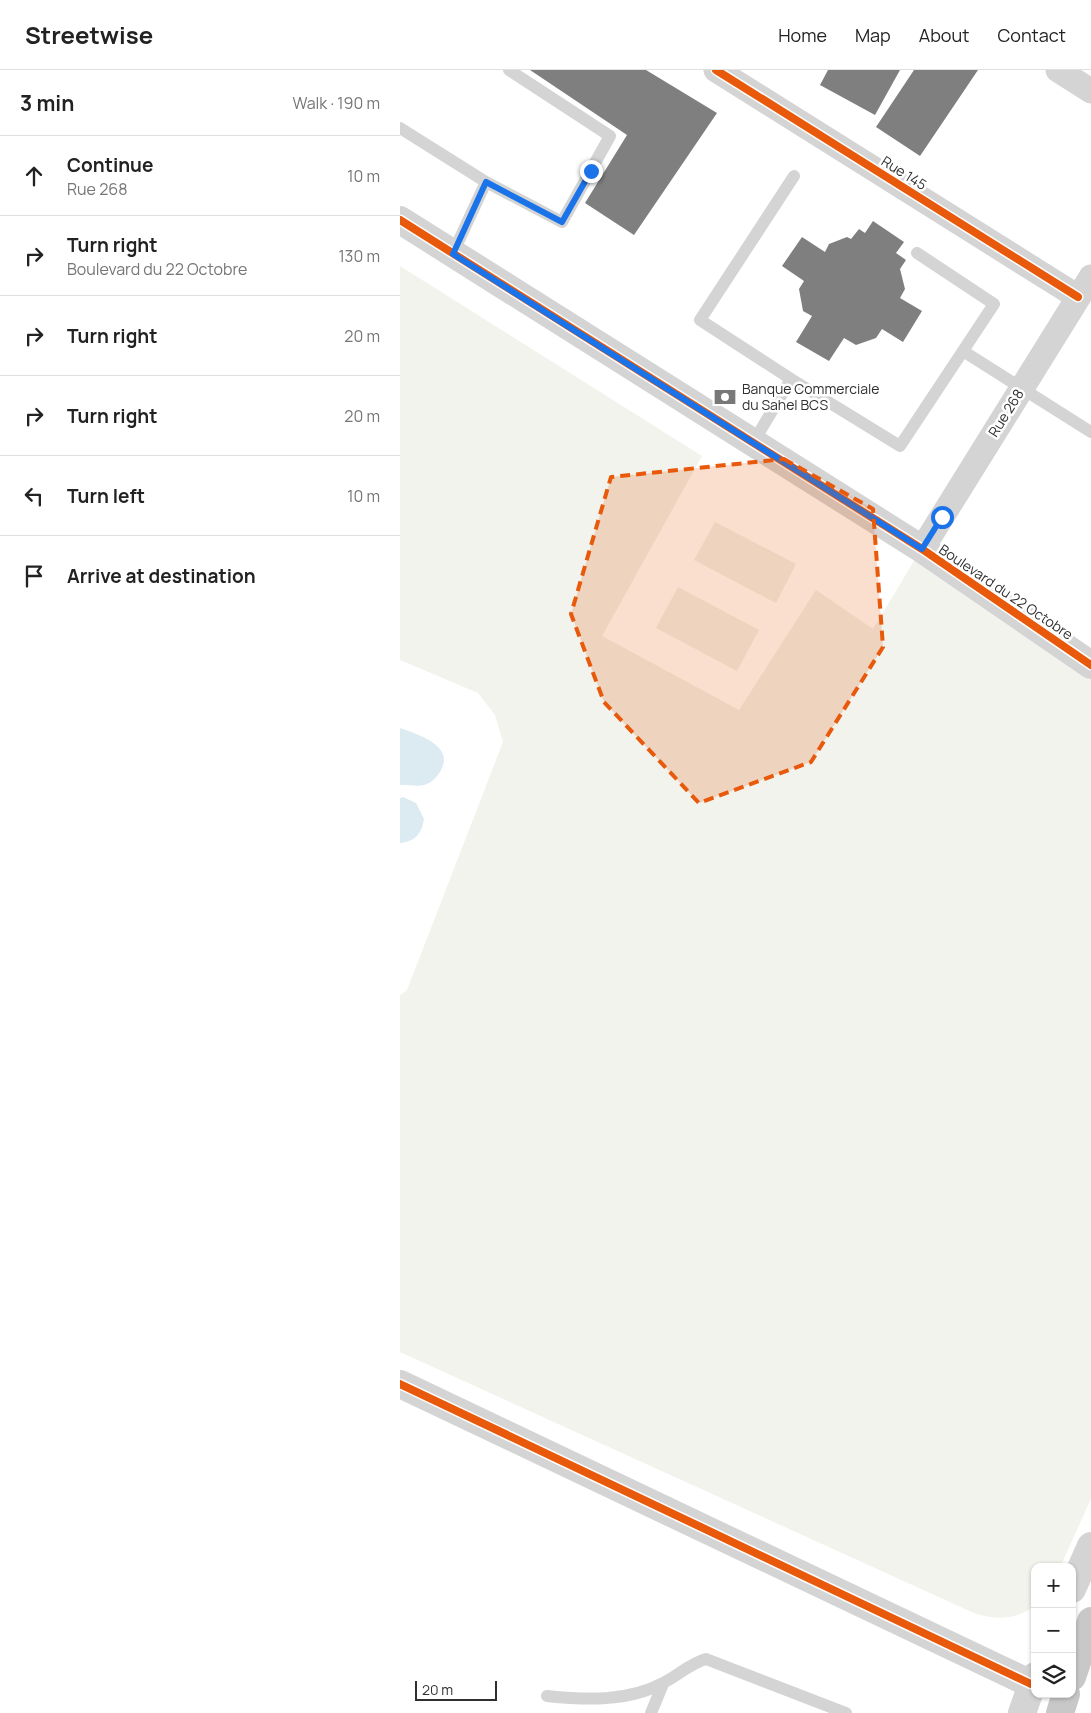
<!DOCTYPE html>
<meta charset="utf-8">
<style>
:root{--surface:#fff;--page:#f2f2f2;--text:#222;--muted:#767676;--line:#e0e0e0}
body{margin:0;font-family:Manrope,sans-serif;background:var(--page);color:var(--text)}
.controls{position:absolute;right:15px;bottom:15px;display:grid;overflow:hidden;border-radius:10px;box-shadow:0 1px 4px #0004}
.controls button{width:45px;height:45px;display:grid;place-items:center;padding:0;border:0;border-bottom:1px solid var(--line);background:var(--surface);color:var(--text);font:25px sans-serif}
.scale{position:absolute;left:15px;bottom:12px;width:82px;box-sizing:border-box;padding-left:5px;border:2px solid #303030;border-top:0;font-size:14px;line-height:18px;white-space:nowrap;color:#303030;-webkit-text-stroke:4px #fff;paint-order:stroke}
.stop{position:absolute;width:15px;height:15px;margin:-11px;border:4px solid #1a73e8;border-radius:50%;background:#fff}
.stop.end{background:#1a73e8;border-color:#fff;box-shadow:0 1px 5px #0008}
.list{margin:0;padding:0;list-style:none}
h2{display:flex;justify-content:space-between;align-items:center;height:65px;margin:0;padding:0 20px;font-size:21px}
h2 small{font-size:16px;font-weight:400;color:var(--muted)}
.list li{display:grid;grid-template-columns:32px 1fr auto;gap:15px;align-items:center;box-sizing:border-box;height:80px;padding:0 20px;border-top:1px solid var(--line)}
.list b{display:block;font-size:19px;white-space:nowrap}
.list p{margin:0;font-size:16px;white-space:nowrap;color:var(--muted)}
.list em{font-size:16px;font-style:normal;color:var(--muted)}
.icon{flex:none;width:28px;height:28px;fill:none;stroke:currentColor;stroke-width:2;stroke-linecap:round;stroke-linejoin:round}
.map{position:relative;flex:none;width:691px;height:1643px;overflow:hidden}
header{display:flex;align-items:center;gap:30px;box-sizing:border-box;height:70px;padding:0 25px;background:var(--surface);border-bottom:1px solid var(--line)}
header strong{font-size:24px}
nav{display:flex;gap:28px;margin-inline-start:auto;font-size:18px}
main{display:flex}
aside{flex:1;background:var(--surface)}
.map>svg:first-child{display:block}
</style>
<header>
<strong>Streetwise</strong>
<nav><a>Home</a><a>Map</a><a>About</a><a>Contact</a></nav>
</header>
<main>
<aside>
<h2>3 min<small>Walk · 190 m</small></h2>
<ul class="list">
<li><svg class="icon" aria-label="ahead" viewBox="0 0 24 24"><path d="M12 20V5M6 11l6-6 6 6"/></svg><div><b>Continue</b><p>Rue 268</p></div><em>10 m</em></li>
<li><svg class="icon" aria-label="right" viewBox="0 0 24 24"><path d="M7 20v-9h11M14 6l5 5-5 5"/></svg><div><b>Turn right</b><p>Boulevard du 22 Octobre</p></div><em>130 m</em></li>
<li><svg class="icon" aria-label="right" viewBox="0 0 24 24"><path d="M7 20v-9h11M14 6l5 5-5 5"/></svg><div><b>Turn right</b></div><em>20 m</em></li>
<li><svg class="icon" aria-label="right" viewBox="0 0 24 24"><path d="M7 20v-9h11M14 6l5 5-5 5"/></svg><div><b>Turn right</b></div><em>20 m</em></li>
<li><svg class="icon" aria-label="left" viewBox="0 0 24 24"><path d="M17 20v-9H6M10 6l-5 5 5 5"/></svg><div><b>Turn left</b></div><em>10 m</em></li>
<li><svg class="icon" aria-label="arrive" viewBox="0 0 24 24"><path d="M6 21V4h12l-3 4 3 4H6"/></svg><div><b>Arrive at destination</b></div></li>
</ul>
</aside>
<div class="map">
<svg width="691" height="1643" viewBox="0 0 691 1643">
<rect width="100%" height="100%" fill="#fff"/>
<path fill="#f1f3ec" d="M 0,196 L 302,386 L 202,566 L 339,640 L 416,520 L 473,559 L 517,486 L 691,600 L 691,1429 L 660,1497 L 635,1497 L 635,1536 C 614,1550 599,1550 576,1544 L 0,1282 L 0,925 L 7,920 L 103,672 L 95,645 L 78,623 L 0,590 Z
M 315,452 L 396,494 L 376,533 L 294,490 Z
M 278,517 L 359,560 L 337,601 L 256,558 Z"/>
<path fill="#dbebf1" d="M 0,658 C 16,664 55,675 41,700 C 38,706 32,713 24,715 C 16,717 8,714 0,715 Z
M 3,727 L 16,733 L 24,749 C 22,763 15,772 0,773 L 0,728 Z"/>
<path fill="#7f7f7f" d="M 130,0 L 246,0 L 317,43 L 234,165 L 185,133 L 227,65 Z
M 428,0 L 500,0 L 475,45 L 420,15 Z
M 514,0 L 578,0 L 520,86 L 476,57 Z
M 473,151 L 504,172 L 496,183 L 506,190 L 500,199 L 505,219 L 500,228 L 522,241 L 503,272 L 482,259 L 476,268 L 456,275 L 444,268 L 429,291 L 396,272 L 412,246 L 403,241 L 399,219 L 404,211 L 382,196 L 402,167 L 425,182 L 429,174 L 447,167 L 451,169 L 459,159 L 465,163 Z"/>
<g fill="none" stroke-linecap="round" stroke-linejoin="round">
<path stroke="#d4d4d4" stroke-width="12" d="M 0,58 L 86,112
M 53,183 L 86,112 L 162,152 L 210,66 L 109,0
M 563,281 L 691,362
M 391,309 L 300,250 L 394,106
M 353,373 L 391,309 L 500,376 L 594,234 L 517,183
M 147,1626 C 185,1630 228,1632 263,1613 C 279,1605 289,1594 306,1589 L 446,1643
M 251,1643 L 263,1614"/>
<path stroke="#d4d4d4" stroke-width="25" d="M 316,0 L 678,227
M 658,0 L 691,21
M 522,479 L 691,207"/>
<path stroke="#d4d4d4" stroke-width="28" d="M 0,150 L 522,479 L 691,595
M 0,1314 L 631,1614
M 672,1519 L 691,1476
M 622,1643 L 635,1606"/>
<path stroke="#c8c8c8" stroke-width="28" d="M 672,1607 L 691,1551
M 660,1643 L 666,1624"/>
<g stroke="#fff" stroke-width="11">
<path id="cycleway" d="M 316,0 L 678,227
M 0,150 L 522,479 L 691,595
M 0,1314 L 631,1614"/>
</g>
<use href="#cycleway" stroke="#e8590c" stroke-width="8"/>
</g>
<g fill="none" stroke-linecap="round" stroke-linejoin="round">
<path stroke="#1a73e8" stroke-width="6" d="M 191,101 L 162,152 L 86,112 L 53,184 L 522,479 L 542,447"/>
</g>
<path fill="#e8590c" fill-opacity="0.2" stroke="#e8590c" stroke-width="4" stroke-dasharray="10 6" stroke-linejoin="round" d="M 384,389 L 473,439 L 483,577 L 411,692 L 299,733 L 204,632 L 171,544 L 211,407 Z"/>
<defs>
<g id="bank-bare" transform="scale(1.725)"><path d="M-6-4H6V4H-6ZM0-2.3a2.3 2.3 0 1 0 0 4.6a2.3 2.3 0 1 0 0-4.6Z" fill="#787878" stroke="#fff" stroke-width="2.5" paint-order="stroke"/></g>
</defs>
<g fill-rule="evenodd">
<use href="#bank-bare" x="325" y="327"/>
</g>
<g text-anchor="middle" stroke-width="5" stroke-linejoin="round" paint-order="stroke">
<g font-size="14" fill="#303030" stroke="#fff">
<text transform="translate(504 103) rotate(32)" y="5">Rue 145</text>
<text transform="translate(606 343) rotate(-58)" y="5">Rue 268</text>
<text transform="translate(606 522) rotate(34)" y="5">Boulevard du 22 Octobre</text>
</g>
<g font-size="14" fill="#303030" stroke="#fff" text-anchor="start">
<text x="342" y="324">Banque Commerciale<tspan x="342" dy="16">du Sahel BCS</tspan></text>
</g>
</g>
</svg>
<div class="controls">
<button>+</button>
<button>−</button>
<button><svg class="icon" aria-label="layers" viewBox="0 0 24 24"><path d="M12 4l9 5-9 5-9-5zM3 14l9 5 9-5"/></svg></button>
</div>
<div class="scale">20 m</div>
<div class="stop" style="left:542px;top:447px"></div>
<div class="stop end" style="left:191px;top:101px"></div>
</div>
</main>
